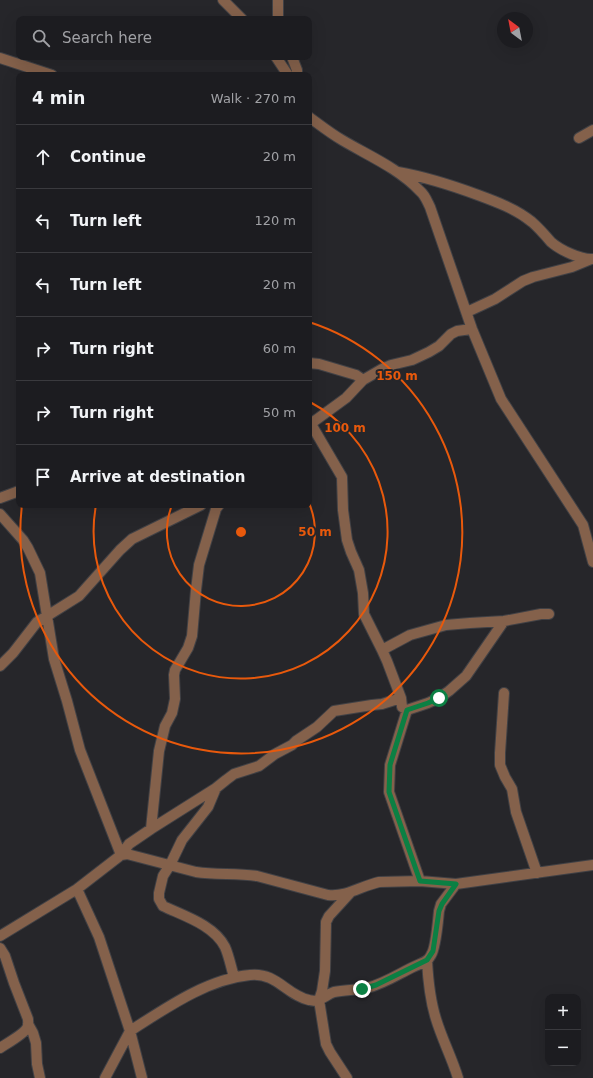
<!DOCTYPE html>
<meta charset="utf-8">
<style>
:root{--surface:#1c1c20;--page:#29292d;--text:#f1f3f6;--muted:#a0a1a5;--line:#3a3a3e}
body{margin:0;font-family:"DejaVu Sans",sans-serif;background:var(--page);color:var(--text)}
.controls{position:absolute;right:12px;bottom:12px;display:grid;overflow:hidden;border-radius:8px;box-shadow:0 4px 16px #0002}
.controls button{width:36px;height:36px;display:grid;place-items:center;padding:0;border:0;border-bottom:1px solid var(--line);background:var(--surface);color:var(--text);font:20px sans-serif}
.compass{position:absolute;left:497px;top:12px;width:36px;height:36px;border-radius:50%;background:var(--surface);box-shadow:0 4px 16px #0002;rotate:328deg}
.stop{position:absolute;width:12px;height:12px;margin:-9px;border:3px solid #0b8043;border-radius:50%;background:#fff}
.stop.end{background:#0b8043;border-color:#fff;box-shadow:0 1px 4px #0008}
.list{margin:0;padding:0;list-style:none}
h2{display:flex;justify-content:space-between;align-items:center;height:52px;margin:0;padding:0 16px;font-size:17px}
h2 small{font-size:13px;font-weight:400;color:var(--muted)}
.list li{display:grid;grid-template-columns:26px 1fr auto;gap:12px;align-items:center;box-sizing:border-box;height:64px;padding:0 16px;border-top:1px solid var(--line)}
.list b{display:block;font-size:15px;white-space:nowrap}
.list em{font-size:13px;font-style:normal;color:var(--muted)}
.icon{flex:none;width:22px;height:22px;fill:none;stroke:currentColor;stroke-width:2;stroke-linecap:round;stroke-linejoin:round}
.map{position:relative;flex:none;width:593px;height:1078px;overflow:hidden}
.search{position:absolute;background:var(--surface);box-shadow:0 4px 16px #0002;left:16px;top:16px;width:296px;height:44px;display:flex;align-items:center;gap:10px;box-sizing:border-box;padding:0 14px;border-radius:8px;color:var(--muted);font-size:15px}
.panel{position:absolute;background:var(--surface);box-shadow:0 4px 16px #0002;left:16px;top:72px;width:296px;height:436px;border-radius:8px}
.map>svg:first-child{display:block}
</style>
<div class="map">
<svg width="593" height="1078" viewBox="0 0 593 1078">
<rect width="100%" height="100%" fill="#26262a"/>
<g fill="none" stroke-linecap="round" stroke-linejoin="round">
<g stroke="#414145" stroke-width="12">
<path id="minor" d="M 223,0 L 242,19
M 278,0 L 278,19
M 276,57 L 288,75
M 292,57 L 297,70 L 297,75
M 0,58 L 52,75
M 309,117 C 320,125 330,133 342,140 C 369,156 398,168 420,191 C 425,195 427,201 430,207 L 472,329 L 501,399 L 583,525 L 593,562
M 579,138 L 593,130
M 398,172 C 426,177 451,185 478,195 C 497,202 516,209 532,222 C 539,228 545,235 551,242 C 560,250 581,260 593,259
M 467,312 L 495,299 L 523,281 L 533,277 L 572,267 L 589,260
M 309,363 L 319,364 L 356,375 L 363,380
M 311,424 L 342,477 L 343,510 L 347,540 L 351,552 L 359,570 L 363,593 L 364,614 L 382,650 L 387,661 L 401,698 L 402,707 L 407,710 L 428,703 L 439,698 L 449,691 L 466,676 L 504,621
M 309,425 L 346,398 L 363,380 L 382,369 L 391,365 L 412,360 L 429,352 L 439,346 L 451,334 L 457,331 L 464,330 L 472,329
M 0,498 L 19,491
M 0,514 L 23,540 L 28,548 L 40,573 L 54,659 L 67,701 L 80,750 L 121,855
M 382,650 L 410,635 L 446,625 L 470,623 L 504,621 L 541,614 L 549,614
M 0,666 L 13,653 L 37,622 L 47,616 L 79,596 L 120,550 L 132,539 L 201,505
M 504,693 L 500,753 L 500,765 L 505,777 L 512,789 L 516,812 L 537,873
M 407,710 L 390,765 L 389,792 L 420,881
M 151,829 L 216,788
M 121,855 L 129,844 L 151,829 L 159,751 L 165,726 L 172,713 L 175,699 L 174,675 L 175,670 L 188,648 L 192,636 L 196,590 L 199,565 L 216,509 L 219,505
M 77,889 L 99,937 L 130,1031 L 105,1078
M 0,936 L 77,889 L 121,855 L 127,854 L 196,872 C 216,875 237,873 257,876 L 328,895 C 347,897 361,886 379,882 L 420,881 L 456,884 L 593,865
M 0,948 L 5,956 L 14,983 L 28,1019 C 28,1022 29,1026 27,1028 C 24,1034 6,1044 0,1048
M 427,960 C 428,980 430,1000 436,1019 C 442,1039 452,1058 458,1078
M 234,977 C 231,967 229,956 225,947 C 214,925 184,916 163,906 L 159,899 L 159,893 L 163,876 L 170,865 L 182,840 L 208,807 L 216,788 L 226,780 L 234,774 L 259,766 L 275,754 L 292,745 L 296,741 L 317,727 L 334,711 L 372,705 L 382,704 L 401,698
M 28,1024 L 33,1033 L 36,1043 L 37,1064 L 40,1078
M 142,1078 L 130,1031 C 166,1008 207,979 250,975 C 277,972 286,995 309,1000 C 320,1003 325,995 334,992 C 345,990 357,990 367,988 C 383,984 397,975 411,968 C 417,965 423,963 428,960 C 428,959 431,956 431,955 C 436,948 438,920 439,911 L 441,904 L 456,884
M 347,1078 L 330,1052 L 326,1044 L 319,1000 L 322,991 L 325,971 L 326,922 L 329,916 L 350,893"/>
</g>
<use href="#minor" stroke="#84614b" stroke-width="10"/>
</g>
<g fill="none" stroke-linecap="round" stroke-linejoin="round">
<path stroke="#0b8043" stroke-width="5" d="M 362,989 L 376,985 L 427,960 L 433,951 L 439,911 L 442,904 L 456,884 L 420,881 L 389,792 L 390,765 L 407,710 L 428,703 L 439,698"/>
</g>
<g fill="none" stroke="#e8590c" stroke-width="2">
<path d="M309 503A74 74 0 1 1 172 505"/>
<path d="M310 402A147 147 0 1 1 96 505"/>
<path d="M309 322A221 221 0 1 1 22 505"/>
</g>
<circle cx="241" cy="532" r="6" fill="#e8590c" stroke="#26262a" stroke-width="2"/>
<g font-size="12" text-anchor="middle" font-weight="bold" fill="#e8590c" stroke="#26262a" stroke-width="4" stroke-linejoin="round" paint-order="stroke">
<text x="397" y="380">150 m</text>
<text x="345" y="432">100 m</text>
<text x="315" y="536">50 m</text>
</g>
</svg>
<div class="controls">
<button>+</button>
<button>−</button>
</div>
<svg class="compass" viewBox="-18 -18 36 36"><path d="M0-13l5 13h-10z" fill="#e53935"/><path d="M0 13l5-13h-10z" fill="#a0a1a5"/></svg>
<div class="stop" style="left:439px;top:698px"></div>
<div class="stop end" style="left:362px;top:989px"></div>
<div class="search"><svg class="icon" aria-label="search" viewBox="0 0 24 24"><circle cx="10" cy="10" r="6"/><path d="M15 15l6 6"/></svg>Search here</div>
<section class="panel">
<h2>4 min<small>Walk · 270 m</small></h2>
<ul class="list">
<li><svg class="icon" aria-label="ahead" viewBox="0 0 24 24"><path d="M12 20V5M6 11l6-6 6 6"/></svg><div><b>Continue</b></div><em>20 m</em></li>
<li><svg class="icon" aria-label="left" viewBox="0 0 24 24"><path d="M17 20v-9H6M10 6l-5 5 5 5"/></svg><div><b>Turn left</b></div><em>120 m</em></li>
<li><svg class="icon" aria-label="left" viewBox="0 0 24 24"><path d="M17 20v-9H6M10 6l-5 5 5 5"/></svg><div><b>Turn left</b></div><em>20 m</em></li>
<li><svg class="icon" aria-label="right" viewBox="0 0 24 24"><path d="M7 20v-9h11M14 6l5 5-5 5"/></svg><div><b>Turn right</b></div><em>60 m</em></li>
<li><svg class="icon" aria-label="right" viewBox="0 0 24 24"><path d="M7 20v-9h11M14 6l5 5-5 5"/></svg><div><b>Turn right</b></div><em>50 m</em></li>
<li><svg class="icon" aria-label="arrive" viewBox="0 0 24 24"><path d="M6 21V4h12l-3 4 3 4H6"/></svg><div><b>Arrive at destination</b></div></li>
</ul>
</section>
</div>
